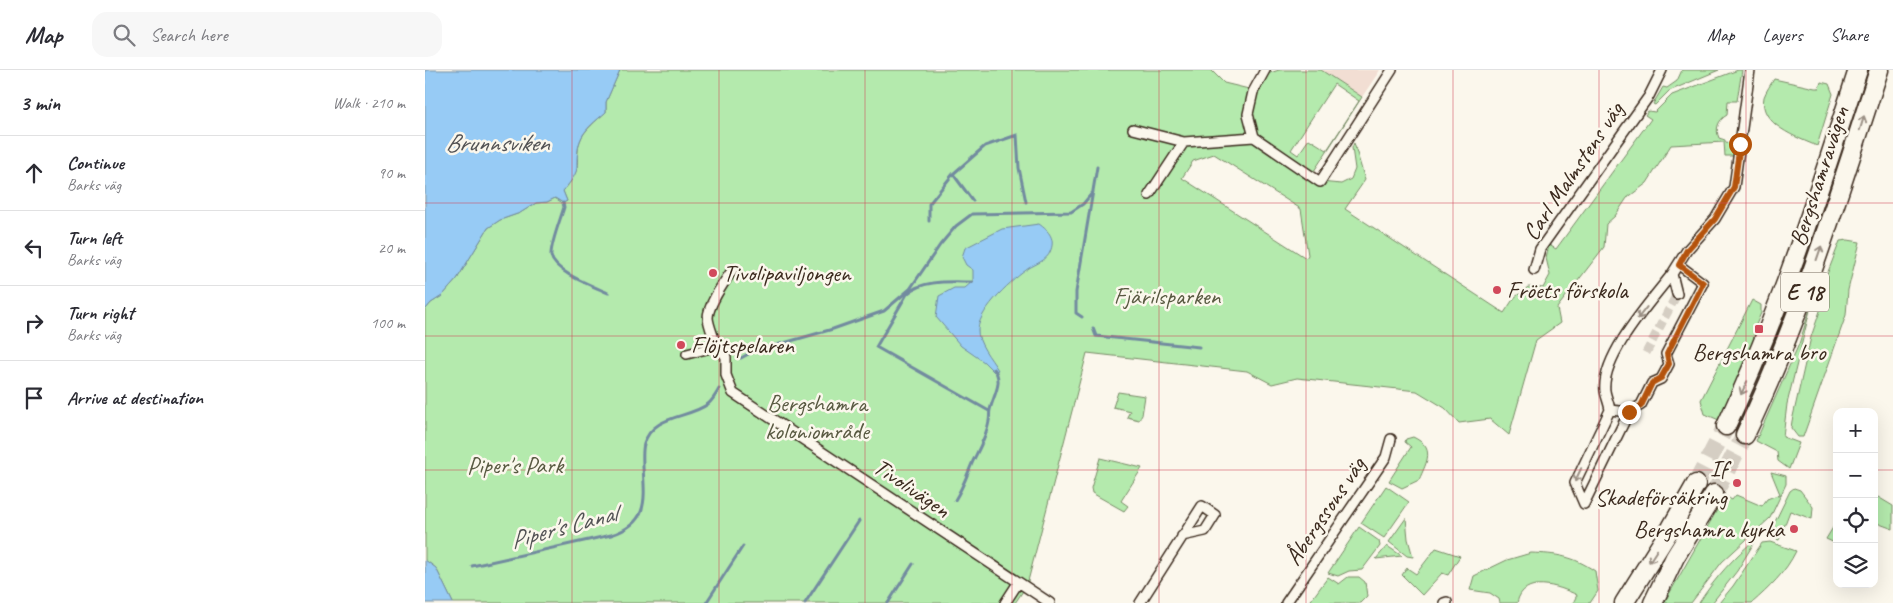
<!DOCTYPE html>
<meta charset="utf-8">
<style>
:root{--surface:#fff;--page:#f7f7f7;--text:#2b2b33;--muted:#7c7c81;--line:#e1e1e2}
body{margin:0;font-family:Caveat,sans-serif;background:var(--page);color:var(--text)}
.controls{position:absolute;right:15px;bottom:15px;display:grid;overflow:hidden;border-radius:10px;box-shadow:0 5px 20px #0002}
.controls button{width:45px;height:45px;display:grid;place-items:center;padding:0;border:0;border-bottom:1px solid var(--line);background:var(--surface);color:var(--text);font:25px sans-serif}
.stop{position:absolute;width:15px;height:15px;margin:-11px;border:4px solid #b45309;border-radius:50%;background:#fff}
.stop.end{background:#b45309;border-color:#fff;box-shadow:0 1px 5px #0008}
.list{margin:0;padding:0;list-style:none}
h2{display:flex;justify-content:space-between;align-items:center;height:65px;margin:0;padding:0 20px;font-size:21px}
h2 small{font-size:16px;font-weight:400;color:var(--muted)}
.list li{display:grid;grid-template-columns:32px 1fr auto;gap:15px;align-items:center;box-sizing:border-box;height:75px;padding:0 20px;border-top:1px solid var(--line)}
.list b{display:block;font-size:19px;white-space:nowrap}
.list p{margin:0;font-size:16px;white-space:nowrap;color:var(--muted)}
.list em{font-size:16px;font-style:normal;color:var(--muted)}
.icon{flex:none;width:28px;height:28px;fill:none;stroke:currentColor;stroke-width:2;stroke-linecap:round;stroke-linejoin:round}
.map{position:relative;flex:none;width:1468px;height:533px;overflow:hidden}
header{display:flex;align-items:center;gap:30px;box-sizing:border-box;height:70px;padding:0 25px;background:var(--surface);border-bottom:1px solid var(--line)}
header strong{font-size:24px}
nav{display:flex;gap:28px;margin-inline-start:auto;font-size:18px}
.search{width:350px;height:45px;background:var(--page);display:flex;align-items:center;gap:12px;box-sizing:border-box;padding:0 18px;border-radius:15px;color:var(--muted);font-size:19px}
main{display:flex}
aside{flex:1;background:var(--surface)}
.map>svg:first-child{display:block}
</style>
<header>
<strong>Map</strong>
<div class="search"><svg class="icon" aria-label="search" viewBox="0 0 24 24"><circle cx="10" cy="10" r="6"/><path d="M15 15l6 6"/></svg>Search here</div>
<nav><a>Map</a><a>Layers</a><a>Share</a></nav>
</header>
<main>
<aside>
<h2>3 min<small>Walk · 210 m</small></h2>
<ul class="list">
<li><svg class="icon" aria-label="ahead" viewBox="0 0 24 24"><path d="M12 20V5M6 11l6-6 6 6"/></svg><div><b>Continue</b><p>Barks väg</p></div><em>90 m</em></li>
<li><svg class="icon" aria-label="left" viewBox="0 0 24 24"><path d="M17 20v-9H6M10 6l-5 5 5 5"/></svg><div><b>Turn left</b><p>Barks väg</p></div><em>20 m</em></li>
<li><svg class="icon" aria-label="right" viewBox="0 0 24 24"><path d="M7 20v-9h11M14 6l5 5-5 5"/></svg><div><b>Turn right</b><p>Barks väg</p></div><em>100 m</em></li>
<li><svg class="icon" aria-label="arrive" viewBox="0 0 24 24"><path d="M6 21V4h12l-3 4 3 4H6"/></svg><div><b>Arrive at destination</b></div></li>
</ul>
</aside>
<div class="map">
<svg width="1468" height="533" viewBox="0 0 1468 533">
<rect width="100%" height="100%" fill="#fbf7ec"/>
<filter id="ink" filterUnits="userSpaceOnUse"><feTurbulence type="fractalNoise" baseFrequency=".02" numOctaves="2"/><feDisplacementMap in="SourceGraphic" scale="10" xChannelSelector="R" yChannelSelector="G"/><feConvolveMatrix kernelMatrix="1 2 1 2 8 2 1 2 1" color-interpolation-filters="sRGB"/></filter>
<g filter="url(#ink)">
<path fill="#f2ded3" d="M 896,0 L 955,0 L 937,27 Z"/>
<path fill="#b4eaad" stroke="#788a66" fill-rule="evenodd" d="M 195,0 L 786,0 L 799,13 L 824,19 L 819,48 L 823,44 L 842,4 L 854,0 L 896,0 L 937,27 L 889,101 L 895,112 L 916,114 L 926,109 L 930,99 L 927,78 L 929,73 L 940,110 L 920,139 L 1079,243 L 1089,228 L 1103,217 L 1118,218 L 1125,205 L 1121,188 L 1124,175 L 1131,179 L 1226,49 L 1220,45 L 1223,41 L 1230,42 L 1247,25 L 1313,0 L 1317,0 L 1312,31 L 1303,31 L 1302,45 C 1293,50 1290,59 1294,68 L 1300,70 L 1300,72 L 1309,73 L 1309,86 L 1300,86 L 1299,72 L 1246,75 L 1222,113 L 1202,128 L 1190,146 L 1181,154 L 1179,177 L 1132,238 L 1135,253 L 1111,270 L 1084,365 L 1065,349 L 1034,353 L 1020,338 L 992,321 L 872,308 L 847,314 L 822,301 L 662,283 L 602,515 L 590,533 L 28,533 L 11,498 L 0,490 L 0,240 L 6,233 L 17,226 L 32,209 L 63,158 L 75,150 L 95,143 L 111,133 L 122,132 L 130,128 L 138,133 L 142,131 L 138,121 C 143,116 150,106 152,98 C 153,89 152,80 155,71 C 159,60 172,50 181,42 L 181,32 ZM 909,14 L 934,31 L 902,80 L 884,69 L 873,85 L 866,80 ZM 789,84 L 876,139 L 883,185 L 881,188 L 757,108 L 768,91 Z
M 1257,0 L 1294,0 L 1244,21 L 1230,35 L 1228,34 L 1238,17 L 1242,18 L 1252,11 Z
M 1349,9 L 1390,18 L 1394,18 L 1396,12 L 1404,14 L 1408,24 L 1392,76 C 1373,68 1333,54 1339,27 C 1341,21 1346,14 1349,9 Z
M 1423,170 L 1435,172 L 1423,220 L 1421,245 L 1378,367 L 1373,367 L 1366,358 L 1367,351 L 1386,267 L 1395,241 L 1394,225 L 1415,171 Z
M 1327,230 L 1336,235 L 1336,243 L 1328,262 L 1330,267 L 1294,350 L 1280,344 L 1276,330 Z
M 1386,236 L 1362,334 L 1358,367 L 1374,373 L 1364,399 L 1353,391 L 1352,382 L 1331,371 L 1374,274 Z
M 693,322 L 720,326 L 717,345 L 714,350 L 702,347 L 705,341 L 688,337 Z
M 988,367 C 1011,378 1002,391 994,410 L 977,418 L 964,411 L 986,377 L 980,372 L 981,369 Z
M 675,388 L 717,398 L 696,431 L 703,436 L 699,441 L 667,423 L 666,418 Z
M 1346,402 L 1361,406 L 1361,414 L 1345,448 L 1297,492 L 1266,533 L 1239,533 L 1300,426 L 1307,430 L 1311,425 L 1337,436 L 1342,429 L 1355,424 Z
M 961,416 L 984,432 L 959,468 L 936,453 Z
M 1369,418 L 1375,420 L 1388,437 L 1387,449 L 1365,441 L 1354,470 L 1343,466 L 1365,421 Z
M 1453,427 L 1468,436 L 1468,459 L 1449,452 L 1449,429 Z
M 981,448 L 983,469 L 988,487 L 982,486 L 964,472 Z
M 1412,451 L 1412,474 L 1401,469 Z
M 934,457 L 954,471 L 955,476 L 937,500 L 924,501 L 913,506 L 903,503 Z
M 1332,468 L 1312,501 L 1287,533 L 1274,533 C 1289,509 1310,486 1332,468 Z
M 1345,472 L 1371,481 C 1361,502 1344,518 1327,533 L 1294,533 L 1308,516 L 1337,473 Z
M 962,476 L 977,486 L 951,489 Z
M 1011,478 L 1035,486 L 1023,505 L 1017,503 L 997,525 L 977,505 L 982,498 L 991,504 Z
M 1106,483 C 1132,484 1148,486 1170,501 L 1173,521 L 1165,533 L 1148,533 L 1152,525 C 1134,516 1098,504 1092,533 L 1075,533 L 1074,529 L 1065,523 L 1045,520 L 1049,506 L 1082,490 Z
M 903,507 L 914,514 L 923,507 L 934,507 L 940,512 L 942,526 L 935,533 L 884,533 Z"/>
<path fill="#97cbf5" stroke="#728b9f" d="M 0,0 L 195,0 L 181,32 L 181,42 C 172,50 159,59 155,71 C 152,80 152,89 152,98 C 151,106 143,115 138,121 L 142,131 L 138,133 L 130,128 L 122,132 L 111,133 L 95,143 L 75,150 L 63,158 L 32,209 L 17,226 L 6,233 L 0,240 Z
M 614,154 C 624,161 631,169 625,182 C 622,190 611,194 604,198 C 588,209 555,238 553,259 C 552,273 566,288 573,300 L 569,302 L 559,292 L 536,276 L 511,247 L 514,226 L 529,218 L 540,218 L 548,211 L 548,200 L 541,195 L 537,187 L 540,178 L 577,159 Z
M 0,490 L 11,498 L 28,533 L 0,533 Z"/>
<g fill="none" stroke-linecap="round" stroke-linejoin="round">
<path stroke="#728b9f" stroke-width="3" d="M 528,104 L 548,131
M 138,133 L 139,137 C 136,148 125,175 126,186 C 130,203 169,216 183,223
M 504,151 L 504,134 L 528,104 L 560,76 L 592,65 L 594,98 L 601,132
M 547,212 C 527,212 497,209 482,224 L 451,277 L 564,341
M 657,247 L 651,243 L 651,222 L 672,97
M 668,258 L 671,266 L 774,277
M 316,288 L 327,282 L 408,259 L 459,241 L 485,219 L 515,175 L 531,156 L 547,144 L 646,142 L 658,134 L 668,122
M 530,430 C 538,417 542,405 548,391 C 554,379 562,365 564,351 C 565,347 564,343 565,340 C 568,326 579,312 569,299
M 47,496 L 186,465 C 224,453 220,430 218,397 C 218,389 217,381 219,374 C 228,344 263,349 283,334 C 288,330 291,324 294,319
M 281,533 L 318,476
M 380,533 L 434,451
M 463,533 L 488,494"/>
<path stroke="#d5cec3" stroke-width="9" stroke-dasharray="9 4.5" stroke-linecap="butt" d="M 1221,283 L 1252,224"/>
<path stroke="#d5cec3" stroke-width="18" stroke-dasharray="18 9" stroke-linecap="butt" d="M 1271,414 L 1301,356
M 1289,424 L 1320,365"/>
<g stroke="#3b2a1e" stroke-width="12">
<path id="street" d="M 708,59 L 759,72
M 829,67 L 823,44 L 828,22 L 840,0
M 724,125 L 759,72 L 829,67 L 895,112 L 967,0
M 1109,200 L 1115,179 L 1224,26 L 1237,0
M 1247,204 C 1226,231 1176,286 1180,321 C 1181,327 1184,333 1185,340 L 1150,413 L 1159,434 L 1204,342 L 1216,335 L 1227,313 L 1236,309 L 1244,294 L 1241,284 L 1278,213 L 1254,195
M 1252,224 L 1247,204 L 1262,180 L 1290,149 L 1309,117 L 1325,0
M 291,278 C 290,268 284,258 283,248 C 283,234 300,211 308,199
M 262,284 L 285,278 L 297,281 L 301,287 L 301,305 L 308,323 L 625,533
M 1185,340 L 1204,342
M 580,533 L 593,513
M 715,533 L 777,436 L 790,445 L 780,461 L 757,466
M 861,533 L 961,387 L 966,369
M 1019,533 L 1022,532"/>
</g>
<g stroke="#3b2a1e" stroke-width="21">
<path id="highway" d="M 1301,356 C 1355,242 1394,121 1433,0
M 1320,365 C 1376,248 1414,123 1454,0
M 1199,533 L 1246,458 L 1271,414
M 1228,533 L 1250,487 L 1289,424"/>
</g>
<use href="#street" stroke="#fbf7ec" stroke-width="9"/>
<use href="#highway" stroke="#fbf7ec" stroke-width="18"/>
</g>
<defs><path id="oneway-shaft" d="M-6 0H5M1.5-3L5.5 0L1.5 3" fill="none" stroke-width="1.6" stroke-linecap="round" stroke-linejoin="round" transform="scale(1.25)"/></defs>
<g stroke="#9b9085">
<use href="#oneway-shaft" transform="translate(1437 53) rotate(-73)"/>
<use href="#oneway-shaft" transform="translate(1394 183) rotate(-71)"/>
<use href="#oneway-shaft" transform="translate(1217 243) rotate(128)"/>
<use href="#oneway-shaft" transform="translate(1319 318) rotate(115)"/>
<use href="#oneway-shaft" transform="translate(1153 405) rotate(115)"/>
<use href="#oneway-shaft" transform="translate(1228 486) rotate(123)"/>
</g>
</g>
<g fill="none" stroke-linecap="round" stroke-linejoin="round" filter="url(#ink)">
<path stroke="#b45309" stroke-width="6" d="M 1204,342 L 1216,336 L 1227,313 L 1236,308 L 1244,294 L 1242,284 L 1278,213 L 1254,195 L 1262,180 L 1290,149 L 1309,117 L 1315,74"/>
</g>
<path fill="none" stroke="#d1495b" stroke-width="1" stroke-opacity="0.55" d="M 147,0 L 147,533M 294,0 L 294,533M 440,0 L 440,533M 587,0 L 587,533M 734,0 L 734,533M 881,0 L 881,533M 1028,0 L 1028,533M 1174,0 L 1174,533M 1321,0 L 1321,533M 0,133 L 1468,133M 0,266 L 1468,266M 0,400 L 1412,400M 1449,400 L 1468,400"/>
<g fill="#d1495b" stroke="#fbf7ec" stroke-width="2">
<circle cx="288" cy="203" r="5"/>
<circle cx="1072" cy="220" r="5"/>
<rect x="1329" y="254" width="10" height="10" rx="2.5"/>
<circle cx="256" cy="275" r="5"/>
<circle cx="1312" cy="413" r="5"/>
<circle cx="1369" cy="459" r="5"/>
</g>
<g text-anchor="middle" stroke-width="5" stroke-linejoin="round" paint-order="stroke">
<rect fill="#fbf7ec" stroke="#75685c" stroke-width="1" x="1356" y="202.5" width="48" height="39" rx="4"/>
<g font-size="22" font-weight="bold" fill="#3b2a1e">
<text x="1380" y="230">E 18</text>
</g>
<g font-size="24" fill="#3b2a1e" stroke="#fbf7ec">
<text transform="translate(1148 101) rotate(-56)" y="8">Carl Malmstens väg</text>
<text transform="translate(1394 106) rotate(-72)" y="8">Bergshamravägen</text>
<text transform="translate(487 418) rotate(34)" y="8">Tivolivägen</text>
<text transform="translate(900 441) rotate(-56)" y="8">Åbergssons väg</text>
</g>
<g font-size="24" fill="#3b2a1e" stroke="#fbf7ec" text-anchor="start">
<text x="298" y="211">Tivolipaviljongen</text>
<text x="1082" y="228">Fröets förskola</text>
<text x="266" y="283">Flöjtspelaren</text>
<text x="1334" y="290" text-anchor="middle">Bergshamra bro</text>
<text x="1302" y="407" text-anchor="end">If<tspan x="1302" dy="28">Skadeförsäkring</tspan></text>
<text x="1359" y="467" text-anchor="end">Bergshamra kyrka</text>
</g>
<g font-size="24" fill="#595a42" stroke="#fbf7ec">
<text x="742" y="234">Fjärilsparken</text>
<text x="392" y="341">Bergshamra<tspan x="392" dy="28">koloniområde</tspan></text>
<text x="90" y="403">Piper's Park</text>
</g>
<g font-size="25" font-style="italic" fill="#525254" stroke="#fbf7ec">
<text x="72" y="81">Brunnsviken</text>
<text transform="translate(138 456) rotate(-15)" y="9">Piper's Canal</text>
</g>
</g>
</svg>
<div class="controls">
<button>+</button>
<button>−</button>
<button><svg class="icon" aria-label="locate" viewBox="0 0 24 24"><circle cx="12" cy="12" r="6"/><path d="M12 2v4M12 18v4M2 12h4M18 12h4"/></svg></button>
<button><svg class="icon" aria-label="layers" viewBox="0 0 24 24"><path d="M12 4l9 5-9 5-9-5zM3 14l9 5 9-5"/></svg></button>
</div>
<div class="stop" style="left:1315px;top:74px"></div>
<div class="stop end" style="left:1204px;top:342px"></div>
</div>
</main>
